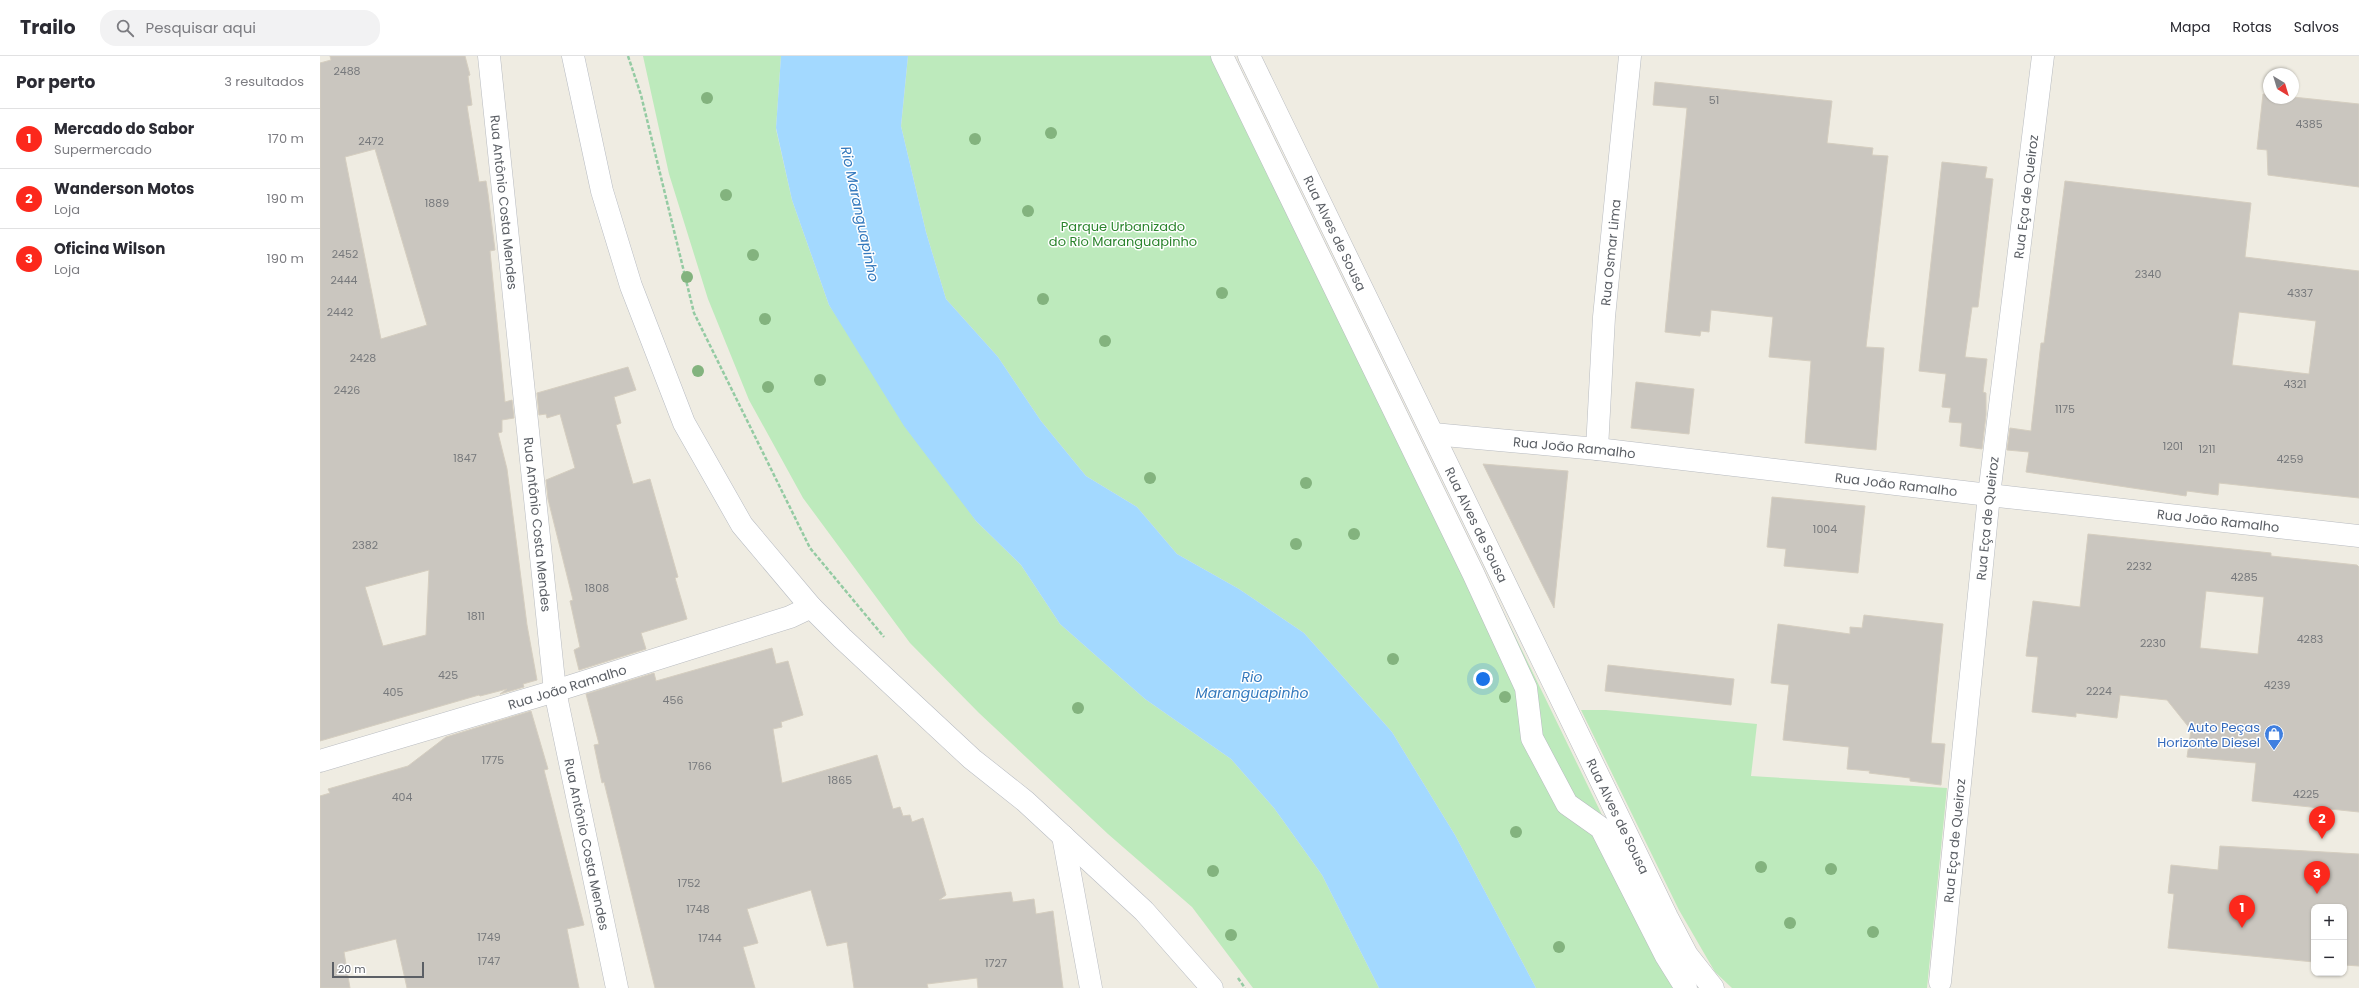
<!DOCTYPE html>
<html lang="pt">
<meta charset="utf-8">
<style>
:root{--surface:#fff;--page:#f2f2f3;--text:#2b2b33;--muted:#7c7c81;--line:#e1e1e2;--accent:#fc281c}
body{margin:0;font-family:Poppins,sans-serif;background:var(--page);color:var(--text)}
.controls{position:absolute;right:12px;bottom:12px;display:grid;overflow:hidden;border-radius:8px;box-shadow:0 1px 3px #0004}
.controls button{width:36px;height:36px;display:grid;place-items:center;padding:0;border:0;border-bottom:1px solid var(--line);background:var(--surface);color:var(--text);font:20px sans-serif}
.compass{position:absolute;left:1943px;top:12px;width:36px;height:36px;border-radius:50%;background:var(--surface);box-shadow:0 1px 3px #0004;rotate:142deg}
.scale{position:absolute;left:12px;bottom:10px;width:92px;box-sizing:border-box;padding-left:4px;border:2px solid #5b5f65;border-top:0;font-size:11px;line-height:14px;white-space:nowrap;color:#5b5f65;-webkit-text-stroke:3px #fff;paint-order:stroke}
.you{position:absolute;left:1163px;top:623px;width:14px;height:14px;margin:-10px;border:3px solid #fff;border-radius:50%;background:#1a73e8;box-shadow:0 0 0 6px #1a73e833}
.badge{display:grid;place-items:center;width:26px;height:26px;border-radius:50%;background:var(--accent);color:#fff;font-size:13px;font-weight:700}
.pin{position:absolute;translate:-50% -33px;filter:drop-shadow(0 1px 2px #0008)}
.pin::after{content:'';position:absolute;top:21px;width:14px;height:12px;background:inherit;clip-path:polygon(0 0,100% 0,50% 100%)}
.list{margin:0;padding:0;list-style:none}
h2{display:flex;justify-content:space-between;align-items:center;height:52px;margin:0;padding:0 16px;font-size:17px}
h2 small{font-size:13px;font-weight:400;color:var(--muted)}
.list li{display:grid;grid-template-columns:26px 1fr auto;gap:12px;align-items:center;box-sizing:border-box;height:60px;padding:0 16px;border-top:1px solid var(--line)}
.list b{display:block;font-size:15px;white-space:nowrap}
.list p{margin:0;font-size:13px;white-space:nowrap;color:var(--muted)}
.list em{font-size:13px;font-style:normal;color:var(--muted)}
.icon{flex:none;width:22px;height:22px;fill:none;stroke:currentColor;stroke-width:2;stroke-linecap:round;stroke-linejoin:round}
.map{position:relative;flex:none;width:2039px;height:932px;overflow:hidden}
header{display:flex;align-items:center;gap:24px;box-sizing:border-box;height:56px;padding:0 20px;background:var(--surface);border-bottom:1px solid var(--line)}
header strong{font-size:19px}
nav{display:flex;gap:22px;margin-inline-start:auto;font-size:14px}
.search{width:280px;height:36px;background:var(--page);display:flex;align-items:center;gap:10px;box-sizing:border-box;padding:0 14px;border-radius:16px;color:var(--muted);font-size:15px}
main{display:flex}
aside{flex:1;background:var(--surface)}
.map>svg:first-child{display:block}
</style>
<header>
<strong>Trailo</strong>
<div class="search"><svg class="icon" aria-label="search" viewBox="0 0 24 24"><circle cx="10" cy="10" r="6"/><path d="M15 15l6 6"/></svg>Pesquisar aqui</div>
<nav><a>Mapa</a><a>Rotas</a><a>Salvos</a></nav>
</header>
<main>
<aside>
<h2>Por perto<small>3 resultados</small></h2>
<ul class="list">
<li><span class="badge">1</span><div><b>Mercado do Sabor</b><p>Supermercado</p></div><em>170 m</em></li>
<li><span class="badge">2</span><div><b>Wanderson Motos</b><p>Loja</p></div><em>190 m</em></li>
<li><span class="badge">3</span><div><b>Oficina Wilson</b><p>Loja</p></div><em>190 m</em></li>
</ul>
</aside>
<div class="map">
<svg width="2039" height="932" viewBox="0 0 2039 932">
<rect width="100%" height="100%" fill="#efece2"/>
<path fill="#bdeabc" d="M 323,0 L 461,0 L 456,73 L 472,144 L 509,249 L 656,465 L 701,509 L 740,568 L 825,643 L 911,703 L 954,752 L 1002,819 L 1059,932 L 933,932 L 872,851 L 788,778 L 659,657 L 590,587 L 483,442 L 429,344 L 388,243 L 349,118 Z
M 588,0 L 913,0 L 1336,870 L 1373,932 L 1216,932 L 1135,779 L 1072,676 L 984,577 L 919,533 L 857,498 L 817,451 L 766,420 L 721,365 L 678,301 L 626,243 L 606,176 L 581,70 Z
M 1261,654 L 1286,654 L 1437,668 L 1431,720 L 1627,732 L 1607,932 L 1412,932 L 1395,916 L 1359,854 Z"/>
<path fill="#a3d9ff" d="M 461,0 L 588,0 L 581,70 L 606,176 L 626,243 L 678,301 L 721,365 L 766,420 L 817,451 L 857,498 L 919,533 L 984,577 L 1072,676 L 1135,779 L 1216,932 L 1059,932 L 1002,819 L 954,752 L 911,703 L 825,643 L 740,568 L 701,509 L 656,465 L 584,370 L 509,249 L 472,144 L 456,72 Z"/>
<path fill="#cac6bf" stroke="#d5cec0" fill-rule="evenodd" d="M 10,0 L 145,0 L 150,19 L 148,20 L 152,49 L 147,50 L 159,126 L 166,125 L 168,138 L 175,194 L 170,195 L 185,346 L 192,344 L 194,362 L 182,364 L 182,376 L 178,377 L 187,413 L 207,569 L 217,624 L 203,628 L 204,631 L 180,638 L 187,633 L 160,640 L 159,639 L 0,685 L 0,7 L 11,4 ZM 55,93 L 107,269 L 61,283 L 25,101 ZM 109,514 L 106,579 L 63,590 L 45,531 Z
M 1335,26 L 1512,45 L 1507,87 L 1553,92 L 1552,99 L 1568,100 L 1546,291 L 1564,292 L 1556,394 L 1485,387 L 1491,305 L 1449,301 L 1453,261 L 1391,254 L 1389,276 L 1381,275 L 1380,280 L 1345,276 L 1367,52 L 1333,49 Z
M 1943,38 L 1949,38 L 1949,42 L 1973,41 L 2039,48 L 2039,131 L 1948,119 L 1947,94 L 1937,93 Z
M 1622,106 L 1667,111 L 1665,122 L 1673,123 L 1658,251 L 1652,251 L 1645,301 L 1667,303 L 1663,336 L 1666,337 L 1666,359 L 1662,393 L 1640,390 L 1642,367 L 1629,366 L 1631,352 L 1622,351 L 1626,318 L 1599,315 Z
M 1745,125 L 1931,147 L 1925,201 L 2039,215 L 2039,442 L 1899,427 L 1898,439 L 1867,435 L 1866,440 L 1706,416 L 1709,396 L 1687,394 L 1690,372 L 1711,375 L 1721,287 L 1724,287 ZM 1919,256 L 1996,265 L 1989,318 L 1912,309 Z
M 308,311 L 316,334 L 294,341 L 301,367 L 296,369 L 313,428 L 330,423 L 358,521 L 355,522 L 367,563 L 321,577 L 326,593 L 259,614 L 254,594 L 260,591 L 250,545 L 253,544 L 228,443 L 226,424 L 255,412 L 240,358 L 227,362 L 226,358 L 219,359 L 217,337 Z
M 1316,326 L 1374,333 L 1369,378 L 1311,372 Z
M 1163,408 L 1248,415 L 1234,552 L 1216,516 Z
M 1452,441 L 1545,450 L 1538,517 L 1464,510 L 1466,493 L 1447,491 Z
M 1768,478 L 1951,497 L 1951,500 L 2037,509 L 2039,511 L 2039,756 L 1932,745 L 1936,707 L 1867,701 L 1871,674 L 1847,644 L 1800,639 L 1797,662 L 1756,657 L 1756,661 L 1712,656 L 1718,601 L 1706,600 L 1713,545 L 1760,551 ZM 1886,535 L 1944,541 L 1938,598 L 1880,592 Z
M 1544,559 L 1623,568 L 1611,687 L 1625,688 L 1621,729 L 1590,725 L 1590,722 L 1549,717 L 1550,715 L 1527,713 L 1529,691 L 1463,684 L 1469,629 L 1451,627 L 1458,568 L 1530,578 L 1530,571 L 1542,572 Z
M 452,592 L 456,608 L 468,605 L 483,659 L 461,666 L 462,671 L 453,673 L 462,727 L 557,699 L 573,753 L 580,751 L 583,760 L 590,759 L 592,766 L 603,762 L 626,839 L 619,844 L 691,836 L 693,846 L 714,843 L 716,858 L 733,855 L 743,932 L 658,932 L 657,922 L 607,928 L 608,932 L 534,932 L 527,886 L 507,890 L 491,834 L 427,853 L 438,887 L 423,891 L 435,932 L 335,932 L 284,726 L 282,727 L 274,689 L 279,688 L 266,638 L 334,617 L 336,625 Z
M 1288,609 L 1414,623 L 1411,649 L 1285,635 Z
M 211,655 L 228,713 L 224,714 L 264,869 L 247,873 L 259,932 L 87,932 L 76,883 L 24,896 L 30,932 L 0,932 L 0,740 L 10,737 L 8,733 L 88,710 L 126,681 Z
M 1900,790 L 2039,798 L 2039,910 L 2024,909 L 2024,851 L 1994,851 L 1994,906 L 1848,892 L 1854,838 L 1848,837 L 1851,809 L 1898,814 Z"/>
<g fill="none" stroke-linecap="round" stroke-linejoin="round">
<g stroke="#b8bbc0" stroke-width="23">
<g id="street">
<path id="s1" d="M 169,0 L 235,635 L 297,932"/>
<path d="M 902,0 L 1153,517 L 1206,632 L 1212,682 L 1247,748 L 1281,772 L 1346,900 L 1366,932"/>
<path id="s2" d="M 929,0 L 1347,861 L 1367,899 L 1393,932"/>
<path id="s3" d="M 1113,378 L 1277,393 L 1669,439 L 2039,480"/>
<path id="s4" d="M 1277,393 L 1284,261 L 1310,0"/>
<path id="s5" d="M 0,705 L 235,635 L 470,561 L 491,551"/>
<path d="M 743,780 L 771,932"/>
<path id="s6" d="M 1620,926 L 1669,439 L 1723,0"/>
</g>
</g>
<g stroke="#b8bcc3" stroke-width="23">
<path id="secondary" d="M 253,0 L 282,135 L 311,230 L 364,367 L 422,469 L 491,551 L 522,582 L 652,703 L 705,745 L 824,855 L 892,932"/>
</g>
<path stroke="#94cba3" stroke-width="2.5" stroke-dasharray="4 2" stroke-linecap="butt" d="M 308,0 L 321,39 L 374,257 L 490,492 L 564,581
M 918,922 L 925,932"/>
<use href="#street" stroke="#fff" stroke-width="22"/>
<use href="#secondary" stroke="#fff" stroke-width="22"/>
</g>
<g fill="#83b37e">
<circle cx="387" cy="42" r="6"/>
<circle cx="731" cy="77" r="6"/>
<circle cx="655" cy="83" r="6"/>
<circle cx="406" cy="139" r="6"/>
<circle cx="708" cy="155" r="6"/>
<circle cx="433" cy="199" r="6"/>
<circle cx="367" cy="221" r="6"/>
<circle cx="902" cy="237" r="6"/>
<circle cx="723" cy="243" r="6"/>
<circle cx="445" cy="263" r="6"/>
<circle cx="785" cy="285" r="6"/>
<circle cx="378" cy="315" r="6"/>
<circle cx="500" cy="324" r="6"/>
<circle cx="448" cy="331" r="6"/>
<circle cx="830" cy="422" r="6"/>
<circle cx="986" cy="427" r="6"/>
<circle cx="1034" cy="478" r="6"/>
<circle cx="976" cy="488" r="6"/>
<circle cx="1073" cy="603" r="6"/>
<circle cx="1185" cy="641" r="6"/>
<circle cx="758" cy="652" r="6"/>
<circle cx="1196" cy="776" r="6"/>
<circle cx="1441" cy="811" r="6"/>
<circle cx="1511" cy="813" r="6"/>
<circle cx="893" cy="815" r="6"/>
<circle cx="1470" cy="867" r="6"/>
<circle cx="1553" cy="876" r="6"/>
<circle cx="911" cy="879" r="6"/>
<circle cx="1239" cy="891" r="6"/>
</g>
<defs>
<g id="shop-pin" transform="scale(1)"><path d="M0 17L-7.5 6A9.5 9.5 0 1 1 7.5 6Z" fill="#3f7fe0" stroke="#fff"/><path d="M-5-2.5h2.3a2.7 3.5 0 0 1 5.4 0H5L5.5 6h-11ZM-1.5-2.5h3a1.5 2.3 0 0 0-3 0Z" fill="#fff"/></g>
</defs>
<g fill-rule="evenodd">
<use href="#shop-pin" x="1954" y="678"/>
</g>
<g text-anchor="middle" stroke-width="3" stroke-linejoin="round" paint-order="stroke">
<g font-size="11" fill="#77797c">
<text x="27" y="19">2488</text>
<text x="1394" y="48">51</text>
<text x="1989" y="72">4385</text>
<text x="51" y="89">2472</text>
<text x="117" y="151">1889</text>
<text x="25" y="202">2452</text>
<text x="1828" y="222">2340</text>
<text x="24" y="228">2444</text>
<text x="1980" y="241">4337</text>
<text x="20" y="260">2442</text>
<text x="43" y="306">2428</text>
<text x="1975" y="332">4321</text>
<text x="27" y="338">2426</text>
<text x="1745" y="357">1175</text>
<text x="1853" y="394">1201</text>
<text x="1887" y="397">1211</text>
<text x="145" y="406">1847</text>
<text x="1970" y="407">4259</text>
<text x="1505" y="477">1004</text>
<text x="45" y="493">2382</text>
<text x="1819" y="514">2232</text>
<text x="1924" y="525">4285</text>
<text x="277" y="536">1808</text>
<text x="156" y="564">1811</text>
<text x="1990" y="587">4283</text>
<text x="1833" y="591">2230</text>
<text x="128" y="623">425</text>
<text x="1957" y="633">4239</text>
<text x="1779" y="639">2224</text>
<text x="73" y="640">405</text>
<text x="353" y="648">456</text>
<text x="173" y="708">1775</text>
<text x="380" y="714">1766</text>
<text x="520" y="728">1865</text>
<text x="1986" y="742">4225</text>
<text x="82" y="745">404</text>
<text x="369" y="831">1752</text>
<text x="378" y="857">1748</text>
<text x="169" y="885">1749</text>
<text x="390" y="886">1744</text>
<text x="169" y="909">1747</text>
<text x="676" y="911">1727</text>
</g>
<g font-size="13" fill="#5b5f65" stroke="#fff">
<text dy="5" stroke="none"><textPath href="#s6" startOffset="790">Rua Eça de Queiroz</textPath></text>
<text dy="5" stroke="none"><textPath href="#s1" startOffset="147">Rua Antônio Costa Mendes</textPath></text>
<text dy="5" stroke="none"><textPath href="#s2" startOffset="197">Rua Alves de Sousa</textPath></text>
<text dy="5" stroke="none"><textPath href="#s4" startOffset="197">Rua Osmar Lima</textPath></text>
<text dy="5" stroke="none"><textPath href="#s3" startOffset="142">Rua João Ramalho</textPath></text>
<text dy="5" stroke="none"><textPath href="#s3" startOffset="466">Rua João Ramalho</textPath></text>
<text dy="5" stroke="none"><textPath href="#s6" startOffset="466">Rua Eça de Queiroz</textPath></text>
<text dy="5" stroke="none"><textPath href="#s3" startOffset="790">Rua João Ramalho</textPath></text>
<text dy="5" stroke="none"><textPath href="#s1" startOffset="471">Rua Antônio Costa Mendes</textPath></text>
<text dy="5" stroke="none"><textPath href="#s2" startOffset="521">Rua Alves de Sousa</textPath></text>
<text dy="5" stroke="none"><textPath href="#s5" startOffset="258">Rua João Ramalho</textPath></text>
<text dy="5" stroke="none"><textPath href="#s2" startOffset="845">Rua Alves de Sousa</textPath></text>
<text dy="5" stroke="none"><textPath href="#s6" startOffset="142">Rua Eça de Queiroz</textPath></text>
<text dy="5" stroke="none"><textPath href="#s1" startOffset="795">Rua Antônio Costa Mendes</textPath></text>
</g>
<g font-size="13" fill="#2b842d" stroke="#fff">
<text x="803" y="175">Parque Urbanizado<tspan x="803" dy="15">do Rio Maranguapinho</tspan></text>
</g>
<g font-size="13" fill="#366cbe" stroke="#fff" text-anchor="end">
<text x="1940" y="676">Auto Peças<tspan x="1940" dy="15">Horizonte Diesel</tspan></text>
</g>
<g font-size="14" font-style="italic" fill="#3479bd" stroke="#fff">
<text transform="translate(540 158) rotate(78)" y="5">Rio Maranguapinho</text>
<text x="932" y="626">Rio<tspan x="932" dy="16">Maranguapinho</tspan></text>
</g>
</g>
</svg>
<div class="controls">
<button>+</button>
<button>−</button>
</div>
<svg class="compass" viewBox="-18 -18 36 36"><path d="M0-13l5 13h-10z" fill="#e53935"/><path d="M0 13l5-13h-10z" fill="#7c7c81"/></svg>
<div class="scale">20 m</div>
<div class="you"></div>
<div class="pin badge" style="left:1922px;top:872px">1</div>
<div class="pin badge" style="left:2002px;top:783px">2</div>
<div class="pin badge" style="left:1997px;top:838px">3</div>
</div>
</main>
